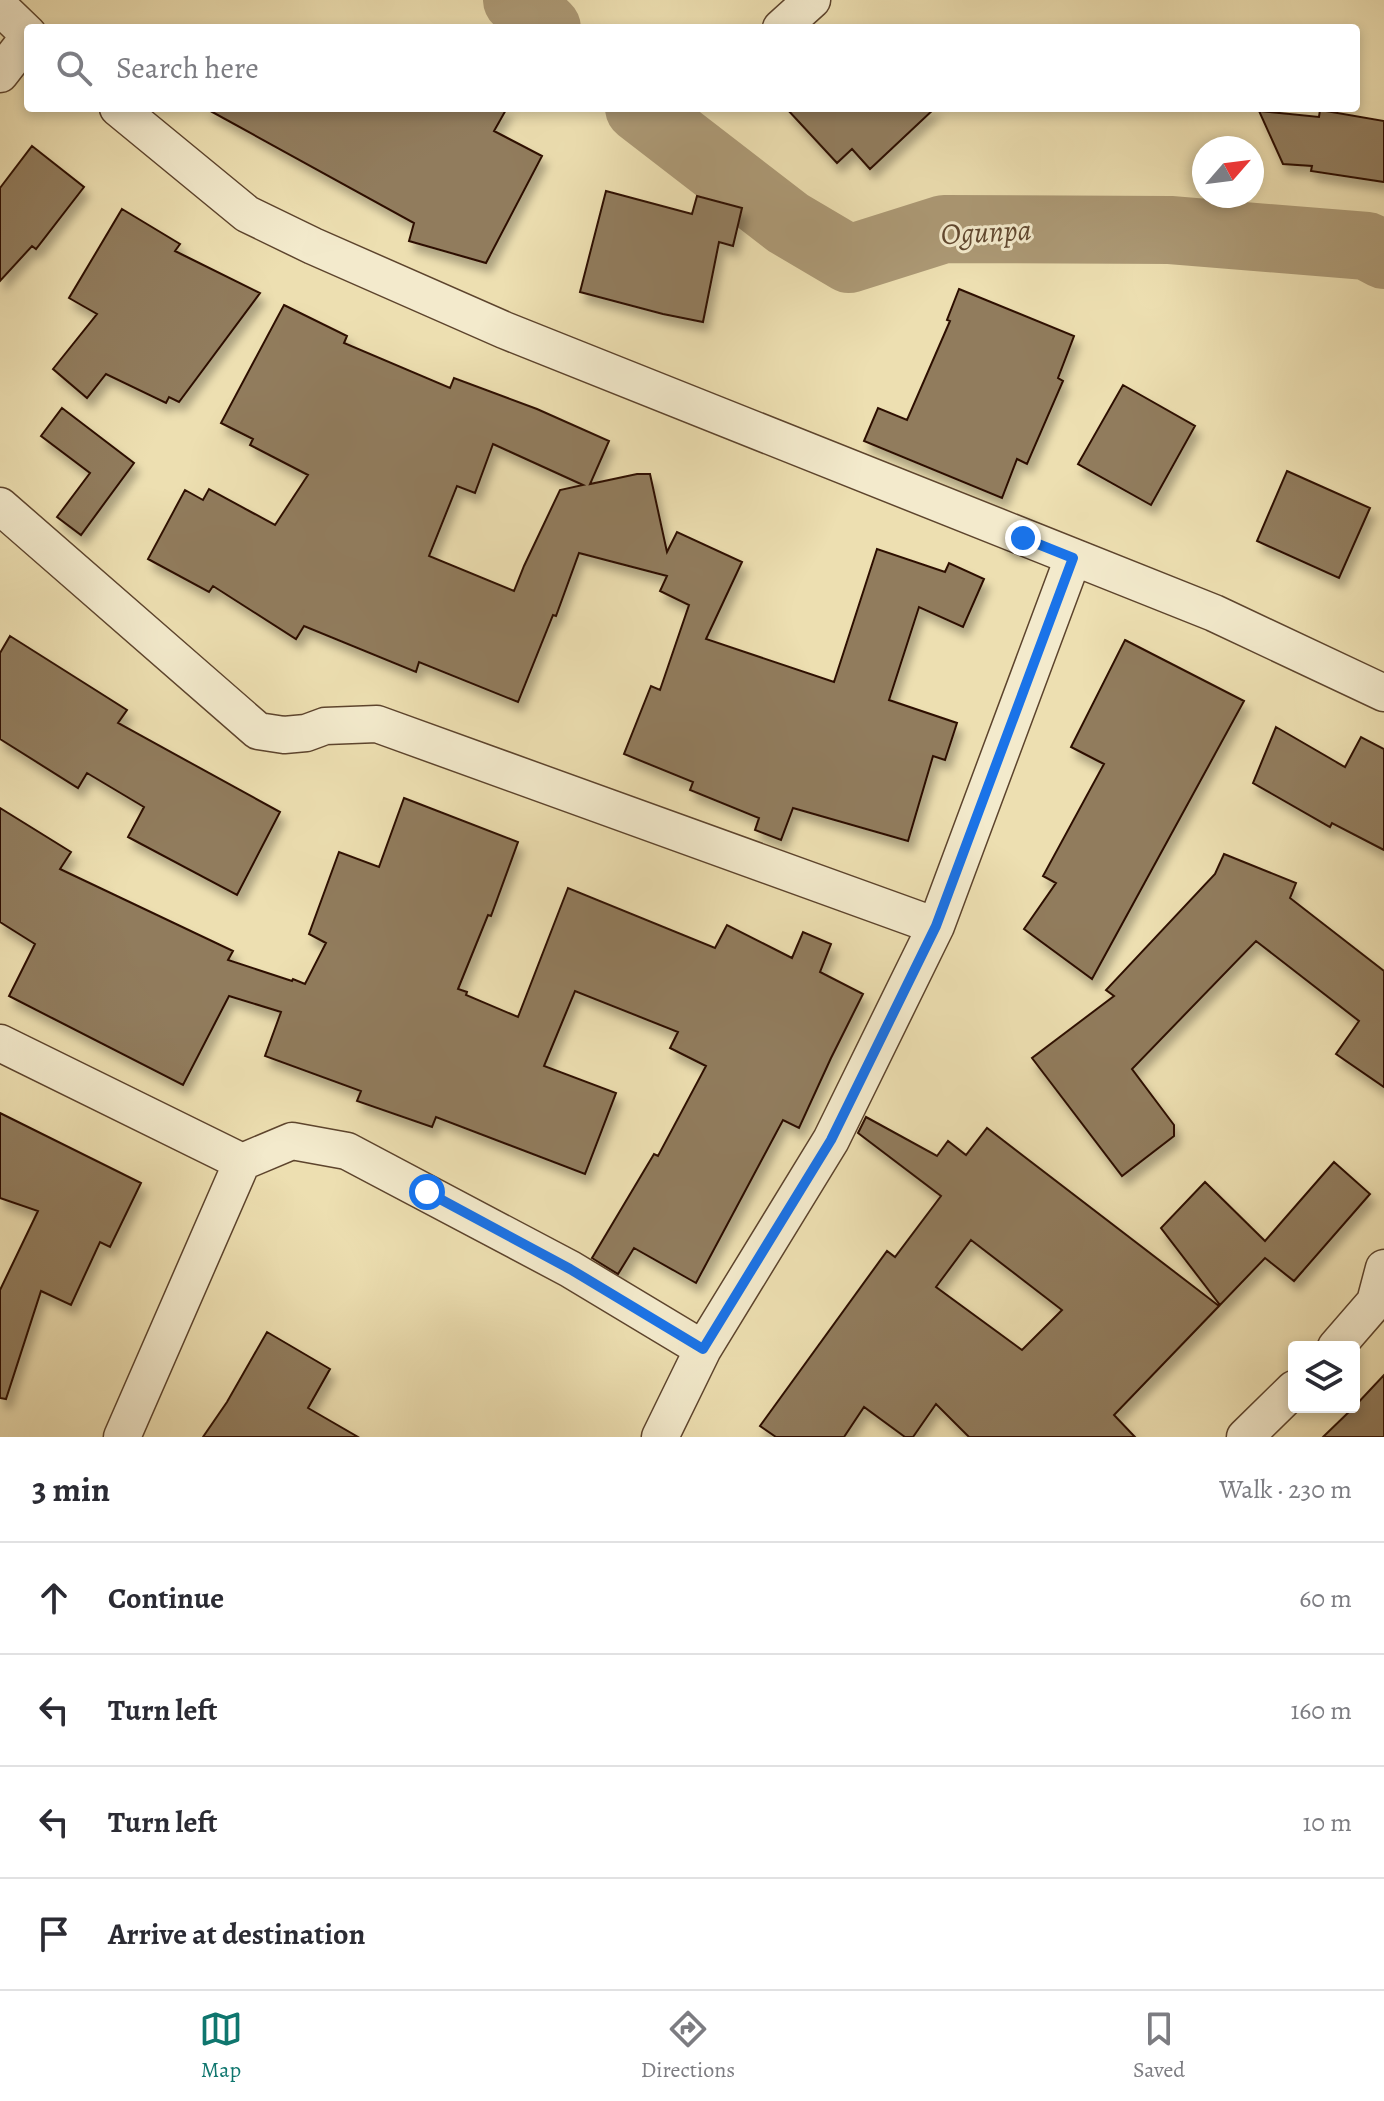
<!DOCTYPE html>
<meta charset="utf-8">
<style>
:root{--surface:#fff;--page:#f2f2f3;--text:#2b2b33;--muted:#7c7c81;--line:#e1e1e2;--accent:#0f766e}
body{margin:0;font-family:Alegreya,serif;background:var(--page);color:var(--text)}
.controls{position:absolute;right:24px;bottom:24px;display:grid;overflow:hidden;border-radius:8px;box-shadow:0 4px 12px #0003}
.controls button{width:72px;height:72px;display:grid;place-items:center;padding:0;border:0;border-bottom:2px solid var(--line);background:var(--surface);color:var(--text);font:40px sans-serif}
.compass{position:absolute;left:1192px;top:136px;width:72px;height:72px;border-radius:50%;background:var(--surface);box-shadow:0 4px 12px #0003;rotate:62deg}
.stop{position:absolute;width:24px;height:24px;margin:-18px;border:6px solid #1a73e8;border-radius:50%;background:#fff}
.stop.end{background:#1a73e8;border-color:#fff;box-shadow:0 2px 8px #0008}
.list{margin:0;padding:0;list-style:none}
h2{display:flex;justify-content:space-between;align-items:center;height:104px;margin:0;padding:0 32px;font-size:34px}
h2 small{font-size:26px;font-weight:400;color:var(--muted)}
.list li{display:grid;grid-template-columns:52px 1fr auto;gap:24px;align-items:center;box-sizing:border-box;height:112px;padding:0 32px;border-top:2px solid var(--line)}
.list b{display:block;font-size:30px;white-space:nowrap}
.list em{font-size:26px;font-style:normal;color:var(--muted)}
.icon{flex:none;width:44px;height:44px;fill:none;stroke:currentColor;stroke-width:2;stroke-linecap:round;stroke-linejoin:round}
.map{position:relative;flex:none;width:1384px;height:1437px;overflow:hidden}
.search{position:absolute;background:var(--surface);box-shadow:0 4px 12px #0003;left:24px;right:24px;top:24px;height:88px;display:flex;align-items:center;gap:20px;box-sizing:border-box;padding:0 28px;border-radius:8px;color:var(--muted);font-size:30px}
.sheet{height:552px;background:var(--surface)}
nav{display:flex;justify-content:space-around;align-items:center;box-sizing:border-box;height:112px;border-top:2px solid var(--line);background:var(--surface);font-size:22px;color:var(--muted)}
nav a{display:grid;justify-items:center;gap:4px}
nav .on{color:var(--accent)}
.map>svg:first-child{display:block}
</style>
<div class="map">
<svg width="1384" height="1437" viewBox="0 0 1384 1437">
<defs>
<filter id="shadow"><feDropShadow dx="5" dy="9" stdDeviation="4" flood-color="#0004"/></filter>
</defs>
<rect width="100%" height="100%" fill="#eddfb1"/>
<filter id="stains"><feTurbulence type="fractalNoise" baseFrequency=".0025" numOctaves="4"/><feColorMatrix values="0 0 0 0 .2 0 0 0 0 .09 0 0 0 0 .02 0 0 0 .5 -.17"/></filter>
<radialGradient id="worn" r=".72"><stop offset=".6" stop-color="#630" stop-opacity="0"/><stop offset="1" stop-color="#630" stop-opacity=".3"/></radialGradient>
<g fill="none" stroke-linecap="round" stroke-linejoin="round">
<path stroke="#ac9975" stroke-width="68" d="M 517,0 L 547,28
M 639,108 L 788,223 L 849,259 L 944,229 L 1170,230 L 1367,246 L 1384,255"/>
</g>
<path fill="#917c5d" stroke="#2d1101" stroke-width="2" fill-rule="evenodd" filter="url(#shadow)" d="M 205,108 L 507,108 L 494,131 L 542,156 L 486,263 L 409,241 L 414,223 Z
M 786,108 L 935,108 L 870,169 L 852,149 L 837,163 Z
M 1320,110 L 1384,121 L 1384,182 L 1311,171 L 1312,166 L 1283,164 L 1259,111 L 1319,117 Z
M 32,146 L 84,187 L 36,249 L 32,246 L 0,281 L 0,188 Z
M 606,191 L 692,214 L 697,196 L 742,208 L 733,246 L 719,242 L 703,322 L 663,314 L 580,292 Z
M 122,209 L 180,244 L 175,251 L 260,293 L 179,402 L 169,397 L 166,403 L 106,374 L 87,398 L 53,369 L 97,314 L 69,298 Z
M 959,289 L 1074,336 L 1058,378 L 1063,381 L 1027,464 L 1017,459 L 1002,498 L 864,441 L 878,408 L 907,420 L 950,321 L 947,320 Z
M 284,305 L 347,336 L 344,343 L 450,388 L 454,378 L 537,409 L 609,441 L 590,484 L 637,474 L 650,474 L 667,552 L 677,532 L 742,562 L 706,639 L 834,682 L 877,549 L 945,572 L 949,563 L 984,579 L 963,627 L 919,607 L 889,700 L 957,723 L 945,760 L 933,756 L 908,841 L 793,808 L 781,840 L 755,830 L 759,818 L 690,790 L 693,782 L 624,754 L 651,686 L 660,690 L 689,605 L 660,591 L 667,576 L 579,553 L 556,616 L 553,615 L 518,702 L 419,662 L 416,672 L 304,626 L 296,639 L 213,586 L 209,592 L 148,559 L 185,490 L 203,500 L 209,489 L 275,525 L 308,475 L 250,445 L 253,439 L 221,423 ZM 493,444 L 583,485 L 560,490 L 524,566 L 514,591 L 429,556 L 457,486 L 475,493 Z
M 1123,385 L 1195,426 L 1151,505 L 1078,464 Z
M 62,408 L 134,463 L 81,535 L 57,517 L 90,473 L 41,436 Z
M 1287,471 L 1370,508 L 1339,578 L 1257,541 Z
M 10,636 L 127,710 L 118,723 L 280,812 L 237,895 L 128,837 L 144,807 L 87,773 L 78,788 L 0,739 L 0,653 Z
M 1125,640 L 1244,701 L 1092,979 L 1024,929 L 1056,883 L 1043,876 L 1104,764 L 1071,747 Z
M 1276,727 L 1345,767 L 1361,737 L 1384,749 L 1384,850 L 1332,823 L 1330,827 L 1253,783 Z
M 404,798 L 518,842 L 491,916 L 488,915 L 458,989 L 467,992 L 466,995 L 518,1017 L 568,888 L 715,948 L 727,925 L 792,958 L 803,932 L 831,944 L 820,972 L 863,994 L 831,1058 L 799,1128 L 783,1120 L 696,1283 L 634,1248 L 618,1274 L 592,1258 L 654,1154 L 658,1156 L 706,1066 L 670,1048 L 678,1032 L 575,991 L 544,1066 L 616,1093 L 585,1174 L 436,1117 L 432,1127 L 357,1101 L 361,1091 L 265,1056 L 281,1012 L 229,996 L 183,1085 L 9,996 L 35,944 L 0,922 L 0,808 L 71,852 L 60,869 L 233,951 L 228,960 L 292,981 L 293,979 L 305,984 L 326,943 L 309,934 L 339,852 L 379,867 Z
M 1224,854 L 1296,883 L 1290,898 L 1384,971 L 1384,1087 L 1336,1054 L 1359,1021 L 1256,941 L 1132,1069 L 1174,1125 L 1174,1136 L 1122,1176 L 1032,1058 L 1114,996 L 1106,990 L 1215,874 Z
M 0,1113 L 141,1183 L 110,1247 L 100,1242 L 71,1305 L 41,1291 L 6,1399 L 0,1398 L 0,1290 L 38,1211 L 0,1198 Z
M 866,1117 L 937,1156 L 948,1141 L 966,1155 L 987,1128 L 1219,1306 L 1114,1415 L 1135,1437 L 969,1437 L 936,1404 L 913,1437 L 905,1437 L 864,1407 L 844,1437 L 776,1437 L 760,1426 L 887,1251 L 895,1257 L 941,1196 L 858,1133 ZM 971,1240 L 1062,1310 L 1022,1350 L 936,1287 Z
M 1334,1162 L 1370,1194 L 1294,1281 L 1265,1258 L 1220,1305 L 1161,1228 L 1205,1182 L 1265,1241 Z
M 267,1332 L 330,1369 L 308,1408 L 358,1437 L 203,1437 L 227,1402 Z
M 1384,1375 L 1384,1437 L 1323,1437 L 1354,1407 Z"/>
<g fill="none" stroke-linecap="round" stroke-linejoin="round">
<g stroke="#5d442d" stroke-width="39">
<path id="street" d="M 0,7 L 28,34
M 781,28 L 812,0
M 0,74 L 28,38
M 118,108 L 247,214 L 313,246 L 504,330 L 1214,613 L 1384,693
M 0,506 L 258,731 L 284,735 L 306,733 L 325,726 L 377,724 L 936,926
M 0,1043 L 242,1162 L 292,1141 L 347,1151 L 570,1269 L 703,1349
M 1336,1347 L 1375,1302 L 1384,1268
M 122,1437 L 242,1162
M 660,1437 L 703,1349 L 831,1140 L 936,926 L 1073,558
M 1245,1437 L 1294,1389"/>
</g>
<use href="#street" stroke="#f3eacc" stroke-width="36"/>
</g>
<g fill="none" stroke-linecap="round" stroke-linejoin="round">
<path stroke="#1a73e8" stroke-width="10" d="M 427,1192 L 570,1269 L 703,1349 L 831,1140 L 936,926 L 1073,558 L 1023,538"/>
</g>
<g text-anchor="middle" stroke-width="6" stroke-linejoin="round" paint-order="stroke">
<g font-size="30" font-style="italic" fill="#60472f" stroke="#f3eacc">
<text transform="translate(986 232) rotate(-3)" y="10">Ogunpa</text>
</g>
</g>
<rect width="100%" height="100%" filter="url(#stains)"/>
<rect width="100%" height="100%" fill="url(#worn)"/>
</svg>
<div class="controls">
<button><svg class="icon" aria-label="layers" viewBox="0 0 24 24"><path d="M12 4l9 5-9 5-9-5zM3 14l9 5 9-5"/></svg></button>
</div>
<svg class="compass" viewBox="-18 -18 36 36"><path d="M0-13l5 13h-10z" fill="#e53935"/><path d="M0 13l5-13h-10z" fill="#7c7c81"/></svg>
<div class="stop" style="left:427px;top:1192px"></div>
<div class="stop end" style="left:1023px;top:538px"></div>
<div class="search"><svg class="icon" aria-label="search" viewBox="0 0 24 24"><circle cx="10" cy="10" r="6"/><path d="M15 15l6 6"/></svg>Search here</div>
</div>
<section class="sheet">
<h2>3 min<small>Walk · 230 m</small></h2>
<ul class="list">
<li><svg class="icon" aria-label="ahead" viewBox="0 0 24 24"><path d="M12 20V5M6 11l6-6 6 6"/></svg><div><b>Continue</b></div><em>60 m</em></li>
<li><svg class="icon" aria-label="left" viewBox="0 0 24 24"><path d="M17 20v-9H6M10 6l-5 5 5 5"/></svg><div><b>Turn left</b></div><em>160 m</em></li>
<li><svg class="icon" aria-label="left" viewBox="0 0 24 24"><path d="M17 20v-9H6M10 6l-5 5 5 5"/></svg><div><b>Turn left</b></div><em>10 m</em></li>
<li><svg class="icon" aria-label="arrive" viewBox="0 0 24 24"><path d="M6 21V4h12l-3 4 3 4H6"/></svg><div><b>Arrive at destination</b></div></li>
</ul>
</section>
<nav>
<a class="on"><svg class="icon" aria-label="map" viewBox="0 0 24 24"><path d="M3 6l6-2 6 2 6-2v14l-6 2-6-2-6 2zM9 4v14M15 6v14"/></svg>Map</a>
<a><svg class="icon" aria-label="directions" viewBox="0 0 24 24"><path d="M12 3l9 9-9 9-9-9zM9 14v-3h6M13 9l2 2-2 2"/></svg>Directions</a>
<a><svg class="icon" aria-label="saved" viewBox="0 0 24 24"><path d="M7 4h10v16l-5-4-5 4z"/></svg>Saved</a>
</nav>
